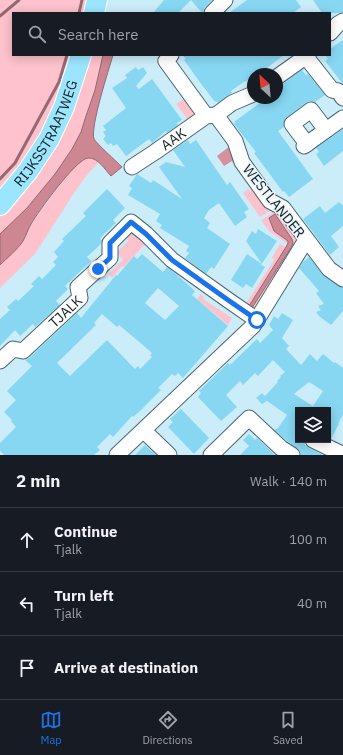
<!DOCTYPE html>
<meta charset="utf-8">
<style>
:root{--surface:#171b24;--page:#242831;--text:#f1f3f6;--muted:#9ea1a6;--line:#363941;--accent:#1a73e8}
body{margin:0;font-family:"IBM Plex Sans",sans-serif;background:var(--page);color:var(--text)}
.controls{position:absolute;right:12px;bottom:12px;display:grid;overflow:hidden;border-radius:0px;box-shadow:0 2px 10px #0003}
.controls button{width:36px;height:36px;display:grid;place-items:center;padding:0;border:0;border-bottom:1px solid var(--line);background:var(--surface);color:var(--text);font:20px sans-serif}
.compass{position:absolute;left:247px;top:68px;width:36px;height:36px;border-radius:50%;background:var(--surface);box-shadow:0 2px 10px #0003;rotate:334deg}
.stop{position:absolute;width:12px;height:12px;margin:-9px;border:3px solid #1a73e8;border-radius:50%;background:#fff}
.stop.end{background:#1a73e8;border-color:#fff;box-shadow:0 1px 4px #0008}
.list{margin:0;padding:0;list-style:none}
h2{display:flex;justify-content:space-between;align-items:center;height:52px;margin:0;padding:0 16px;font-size:17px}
h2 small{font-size:13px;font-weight:400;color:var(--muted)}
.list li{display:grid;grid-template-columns:26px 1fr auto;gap:12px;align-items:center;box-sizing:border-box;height:64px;padding:0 16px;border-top:1px solid var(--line)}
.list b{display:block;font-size:15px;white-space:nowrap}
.list p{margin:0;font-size:13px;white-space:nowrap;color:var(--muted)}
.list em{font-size:13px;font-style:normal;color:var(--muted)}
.icon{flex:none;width:22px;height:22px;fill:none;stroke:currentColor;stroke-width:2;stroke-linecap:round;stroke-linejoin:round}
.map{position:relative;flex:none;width:343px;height:455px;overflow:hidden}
.search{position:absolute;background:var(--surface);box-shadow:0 2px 10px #0003;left:12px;right:12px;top:12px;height:44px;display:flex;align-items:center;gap:10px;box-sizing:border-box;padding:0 14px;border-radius:0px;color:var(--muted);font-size:15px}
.sheet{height:244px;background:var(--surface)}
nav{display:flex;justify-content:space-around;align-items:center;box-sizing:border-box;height:56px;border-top:1px solid var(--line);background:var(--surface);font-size:11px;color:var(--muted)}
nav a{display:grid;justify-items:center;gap:2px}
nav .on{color:var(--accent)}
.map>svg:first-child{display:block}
</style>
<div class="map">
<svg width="343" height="455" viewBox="0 0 343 455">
<rect width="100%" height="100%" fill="#cbedf9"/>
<path fill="#fdc2cc" d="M 0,0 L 89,0 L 86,13 L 13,13 L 13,55 L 73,55 L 65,81 L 42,135 L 0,195 Z
M 88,55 L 107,55 L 81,132 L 72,149 L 55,174 L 27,208 L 0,234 L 0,217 L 17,199 Z
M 186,97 L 198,113 L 188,120 L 176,104 Z
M 89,157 L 94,158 L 99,162 L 87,175 L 74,193 L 35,254 L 0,288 L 0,265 L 23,241 L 31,224 L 39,213 L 68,174 L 83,159 Z
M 248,189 L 250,191 L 252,189 L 263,205 L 273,209 L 260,217 L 243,193 Z
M 276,211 L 277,212 L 297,240 L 296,248 L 292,246 L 293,243 L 288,241 L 288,244 L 270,232 L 261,220 Z
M 130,230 L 146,243 L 124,267 L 122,266 L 112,278 L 108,274 L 123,260 L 117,252 L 128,241 L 128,240 L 124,235 Z
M 280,244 L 286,247 L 249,306 L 253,308 L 290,250 L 294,252 L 269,293 L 265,291 L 256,309 L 254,309 L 245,305 L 274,260 L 272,257 Z
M 201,294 L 204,297 L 203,299 L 232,318 L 228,325 L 197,299 Z"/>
<path fill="#d7909d" d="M 229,141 L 237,162 L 234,164 L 232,161 L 224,166 L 217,156 L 230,146 Z"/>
<path fill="#cd8793" stroke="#956872" d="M 103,55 L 113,55 C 109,69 90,127 94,139 C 96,143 117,162 122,167 L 111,176 C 105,170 98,157 88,158 C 76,159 38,212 31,224 C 28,229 26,236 23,241 C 18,249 7,258 0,265 L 0,234 L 27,208 L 55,174 L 72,149 L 81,132 L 85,119 L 95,90 Z
M 275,214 L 292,239 L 293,243 L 292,246 L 252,308 L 249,306 L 286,247 L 288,243 L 288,241 L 274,231 L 269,218 Z"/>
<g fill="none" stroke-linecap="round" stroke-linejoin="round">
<path stroke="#956872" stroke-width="3" d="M 79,13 L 82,0
M 0,16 L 19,0
M 0,179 L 15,163 L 59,82 L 67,55"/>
</g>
<path fill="#87d7f3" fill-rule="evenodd" d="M 164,0 L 212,0 L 205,7 L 202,13 L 191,0 L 178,13 L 153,13 Z
M 247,0 L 296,0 L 301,7 L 293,13 L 229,13 Z
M 313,0 L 343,0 L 343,12 L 339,13 L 322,13 Z
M 343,40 L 343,84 L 325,61 L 328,59 L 325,55 L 330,55 L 330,49 Z
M 182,55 L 284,55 L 259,74 L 253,74 L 253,78 L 249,81 L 248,80 L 245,82 L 245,81 L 231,91 L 232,93 L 227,96 L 218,103 L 216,101 L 215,102 L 199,81 L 184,60 L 186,59 Z
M 136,67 L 138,70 L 143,67 L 147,73 L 136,86 L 139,89 L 152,79 L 182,120 L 177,123 L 178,125 L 167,133 L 166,131 L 152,143 L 149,139 L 126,156 L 117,144 L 113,146 L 111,143 L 108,145 L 103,139 L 106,136 L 103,132 L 106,130 L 103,126 L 126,108 L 112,88 L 127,78 L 125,75 Z
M 302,70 L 306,75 L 308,74 L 325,95 L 315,102 L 310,101 L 306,103 L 287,117 L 284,121 L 284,127 L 278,131 L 313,179 L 289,197 L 284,191 L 283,192 L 254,153 L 256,152 L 234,124 L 235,123 L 234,122 L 264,100 L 265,101 L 270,98 L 277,98 L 277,88 Z
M 343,129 L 343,151 L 324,166 L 316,154 L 319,152 L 316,148 Z
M 188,140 L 190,144 L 196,140 L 227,185 L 230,182 L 249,209 L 244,212 L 247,217 L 235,226 L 219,203 L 209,210 L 204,218 L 210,223 L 207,228 L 230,244 L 214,269 L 211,267 L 206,274 L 185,258 L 189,253 L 186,251 L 189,246 L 160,228 L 162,225 L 156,221 L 160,214 L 128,195 L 132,188 L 129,186 L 137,174 L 151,183 L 153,180 L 182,199 L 159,167 L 166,162 L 185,167 L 173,150 Z
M 107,189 L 125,208 L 113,220 L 116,223 L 100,238 L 102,241 L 101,244 L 87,257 L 91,261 L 65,286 L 68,289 L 56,301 L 60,305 L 35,327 L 33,324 L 20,336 L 15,330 L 0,346 L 0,319 L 10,310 L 7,307 L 16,299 L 18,301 L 34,286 L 31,284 L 39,276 L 42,279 L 56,265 L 53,262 L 58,257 L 54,252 L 64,241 L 62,239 L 86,216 L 83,213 Z
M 339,202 L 343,206 L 343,226 L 331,236 L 339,247 L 330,255 L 303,219 L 320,206 L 325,213 Z
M 258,229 L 277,241 L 261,265 L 265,267 L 252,288 L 246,284 L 243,288 L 231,280 L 247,254 L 262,264 L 246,241 L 252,231 L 256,234 Z
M 142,254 L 163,272 L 167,267 L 176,274 L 195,291 L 192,295 L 228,326 L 183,378 L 178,373 L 175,376 L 172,374 L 158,388 L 161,390 L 140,411 L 133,417 L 132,416 L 123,426 L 113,437 L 110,434 L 97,447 L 100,450 L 94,455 L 4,455 L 0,451 L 0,443 L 16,427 L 11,421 L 12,420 L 4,412 L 16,400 L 7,391 L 32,366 L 25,360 L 29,358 L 77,313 L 81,318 L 116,275 L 117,276 L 134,256 L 137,259 ZM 158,288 L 179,306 L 165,320 L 145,303 ZM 102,314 L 117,327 L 119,325 L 144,346 L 152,353 L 150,355 L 152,357 L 140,369 L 138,366 L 135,369 L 107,340 L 70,376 L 57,363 L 96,325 L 94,323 Z
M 309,257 L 324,276 L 338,286 L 343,288 L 343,311 L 331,325 L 320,317 L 316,312 L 321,310 L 318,306 L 324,304 L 316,293 L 319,291 L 299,268 L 303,262 Z
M 282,313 L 293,320 L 282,338 L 289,346 L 286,349 L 301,365 L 310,354 L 317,361 L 323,354 L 334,363 L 335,362 L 343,368 L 343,415 L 338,424 L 339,424 L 331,439 L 328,437 L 328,410 L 298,410 L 298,440 L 304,440 L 305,445 L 309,448 L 323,455 L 301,455 L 300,451 L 297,448 L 287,441 L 274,430 L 278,428 L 287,415 L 267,401 L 262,404 L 256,398 L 262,393 L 265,396 L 278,382 L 277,381 L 281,377 L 280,376 L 285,372 L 273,360 L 258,376 L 255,373 L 243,385 L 240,381 L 226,395 L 237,407 L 221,421 L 198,397 L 201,393 L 199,391 L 228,363 L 230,365 L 257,339 L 260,343 L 273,330 L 269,325 L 274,316 L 278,319 ZM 309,382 L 323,391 L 313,406 L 294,394 Z
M 181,409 L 209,438 L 194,454 L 168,427 L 173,422 L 170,419 Z
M 249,434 L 255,440 L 257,438 L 275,455 L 240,455 L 249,446 L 243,440 Z
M 145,445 L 156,455 L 135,455 Z"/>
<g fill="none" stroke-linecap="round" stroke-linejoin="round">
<g stroke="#496771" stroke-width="17">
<g id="minor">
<path d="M 212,13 L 225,0"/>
<path d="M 330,33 L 338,24 L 343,21"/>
<path d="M 171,55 L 166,61 L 206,116"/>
<path d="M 306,57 L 332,90 L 338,91 L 343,98"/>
<path d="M 277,77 L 308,55"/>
<path d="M 216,115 L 235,141 L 242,162 L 270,201 L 283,208 L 329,269 L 343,279"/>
<path d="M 216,115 L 232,103 L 253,94"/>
<path d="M 307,144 L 292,124 L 311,110 L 326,130"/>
<path d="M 304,146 L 343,118"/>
<path id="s1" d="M 132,167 L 155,152 L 206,116 L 216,115"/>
<path id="s2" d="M 0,361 L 13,349 L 23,351 L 80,298 L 78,287 L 110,258 L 110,243 L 131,222 L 146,234 L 172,260 L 228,300 L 257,320"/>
<path d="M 144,431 L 169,455"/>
<path d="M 313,440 L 342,454"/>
<path d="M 117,455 L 253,326 L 306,240"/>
<path d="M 211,455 L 249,418 L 281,448 L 292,455"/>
</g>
</g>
<g stroke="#fff" stroke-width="22">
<g id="major">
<path d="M 94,13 L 97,0"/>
<path id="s3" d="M 0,205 L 28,171 L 49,139 L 64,107 L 81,55"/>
</g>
</g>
<use href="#minor" stroke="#fff" stroke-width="15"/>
<use href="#major" stroke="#9be6fe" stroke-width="20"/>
</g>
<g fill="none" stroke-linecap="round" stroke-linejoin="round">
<path stroke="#1a73e8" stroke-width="5" d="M 98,269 L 110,258 L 110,243 L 131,222 L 146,234 L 172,260 L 228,300 L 257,320"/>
</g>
<g text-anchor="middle" stroke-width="3" stroke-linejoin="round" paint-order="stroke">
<g font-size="14" fill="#131f24" stroke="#e9f6fb">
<text dy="5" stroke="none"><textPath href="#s3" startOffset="86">RIJKSSTRAATWEG</textPath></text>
<text dy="5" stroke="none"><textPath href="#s1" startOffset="50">AAK</textPath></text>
<text transform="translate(274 201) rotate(51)" y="5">WESTLANDER</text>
<text dy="5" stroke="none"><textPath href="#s2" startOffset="86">TJALK</textPath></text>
</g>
</g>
</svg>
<div class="controls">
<button><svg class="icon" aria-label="layers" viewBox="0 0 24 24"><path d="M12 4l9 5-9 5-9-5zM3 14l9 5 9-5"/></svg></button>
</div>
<svg class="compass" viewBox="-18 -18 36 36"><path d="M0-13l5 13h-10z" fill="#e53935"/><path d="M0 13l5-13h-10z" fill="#9ea1a6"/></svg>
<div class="stop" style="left:257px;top:320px"></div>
<div class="stop end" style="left:98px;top:269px"></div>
<div class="search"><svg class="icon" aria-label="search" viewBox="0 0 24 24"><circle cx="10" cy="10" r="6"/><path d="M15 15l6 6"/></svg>Search here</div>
</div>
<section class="sheet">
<h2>2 min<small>Walk · 140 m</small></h2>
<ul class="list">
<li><svg class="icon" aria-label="ahead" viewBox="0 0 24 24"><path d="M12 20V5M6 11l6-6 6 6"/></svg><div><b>Continue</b><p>Tjalk</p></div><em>100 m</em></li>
<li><svg class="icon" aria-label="left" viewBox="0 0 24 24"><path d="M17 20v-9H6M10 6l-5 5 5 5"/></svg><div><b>Turn left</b><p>Tjalk</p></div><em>40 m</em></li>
<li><svg class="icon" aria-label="arrive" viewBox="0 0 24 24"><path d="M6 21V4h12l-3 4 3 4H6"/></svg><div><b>Arrive at destination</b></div></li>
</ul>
</section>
<nav>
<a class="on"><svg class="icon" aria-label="map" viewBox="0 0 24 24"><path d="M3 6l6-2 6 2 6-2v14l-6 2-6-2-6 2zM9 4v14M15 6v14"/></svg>Map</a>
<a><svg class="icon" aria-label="directions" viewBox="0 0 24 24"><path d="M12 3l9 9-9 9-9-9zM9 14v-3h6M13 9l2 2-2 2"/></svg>Directions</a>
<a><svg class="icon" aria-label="saved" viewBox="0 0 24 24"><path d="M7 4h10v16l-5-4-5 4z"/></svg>Saved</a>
</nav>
